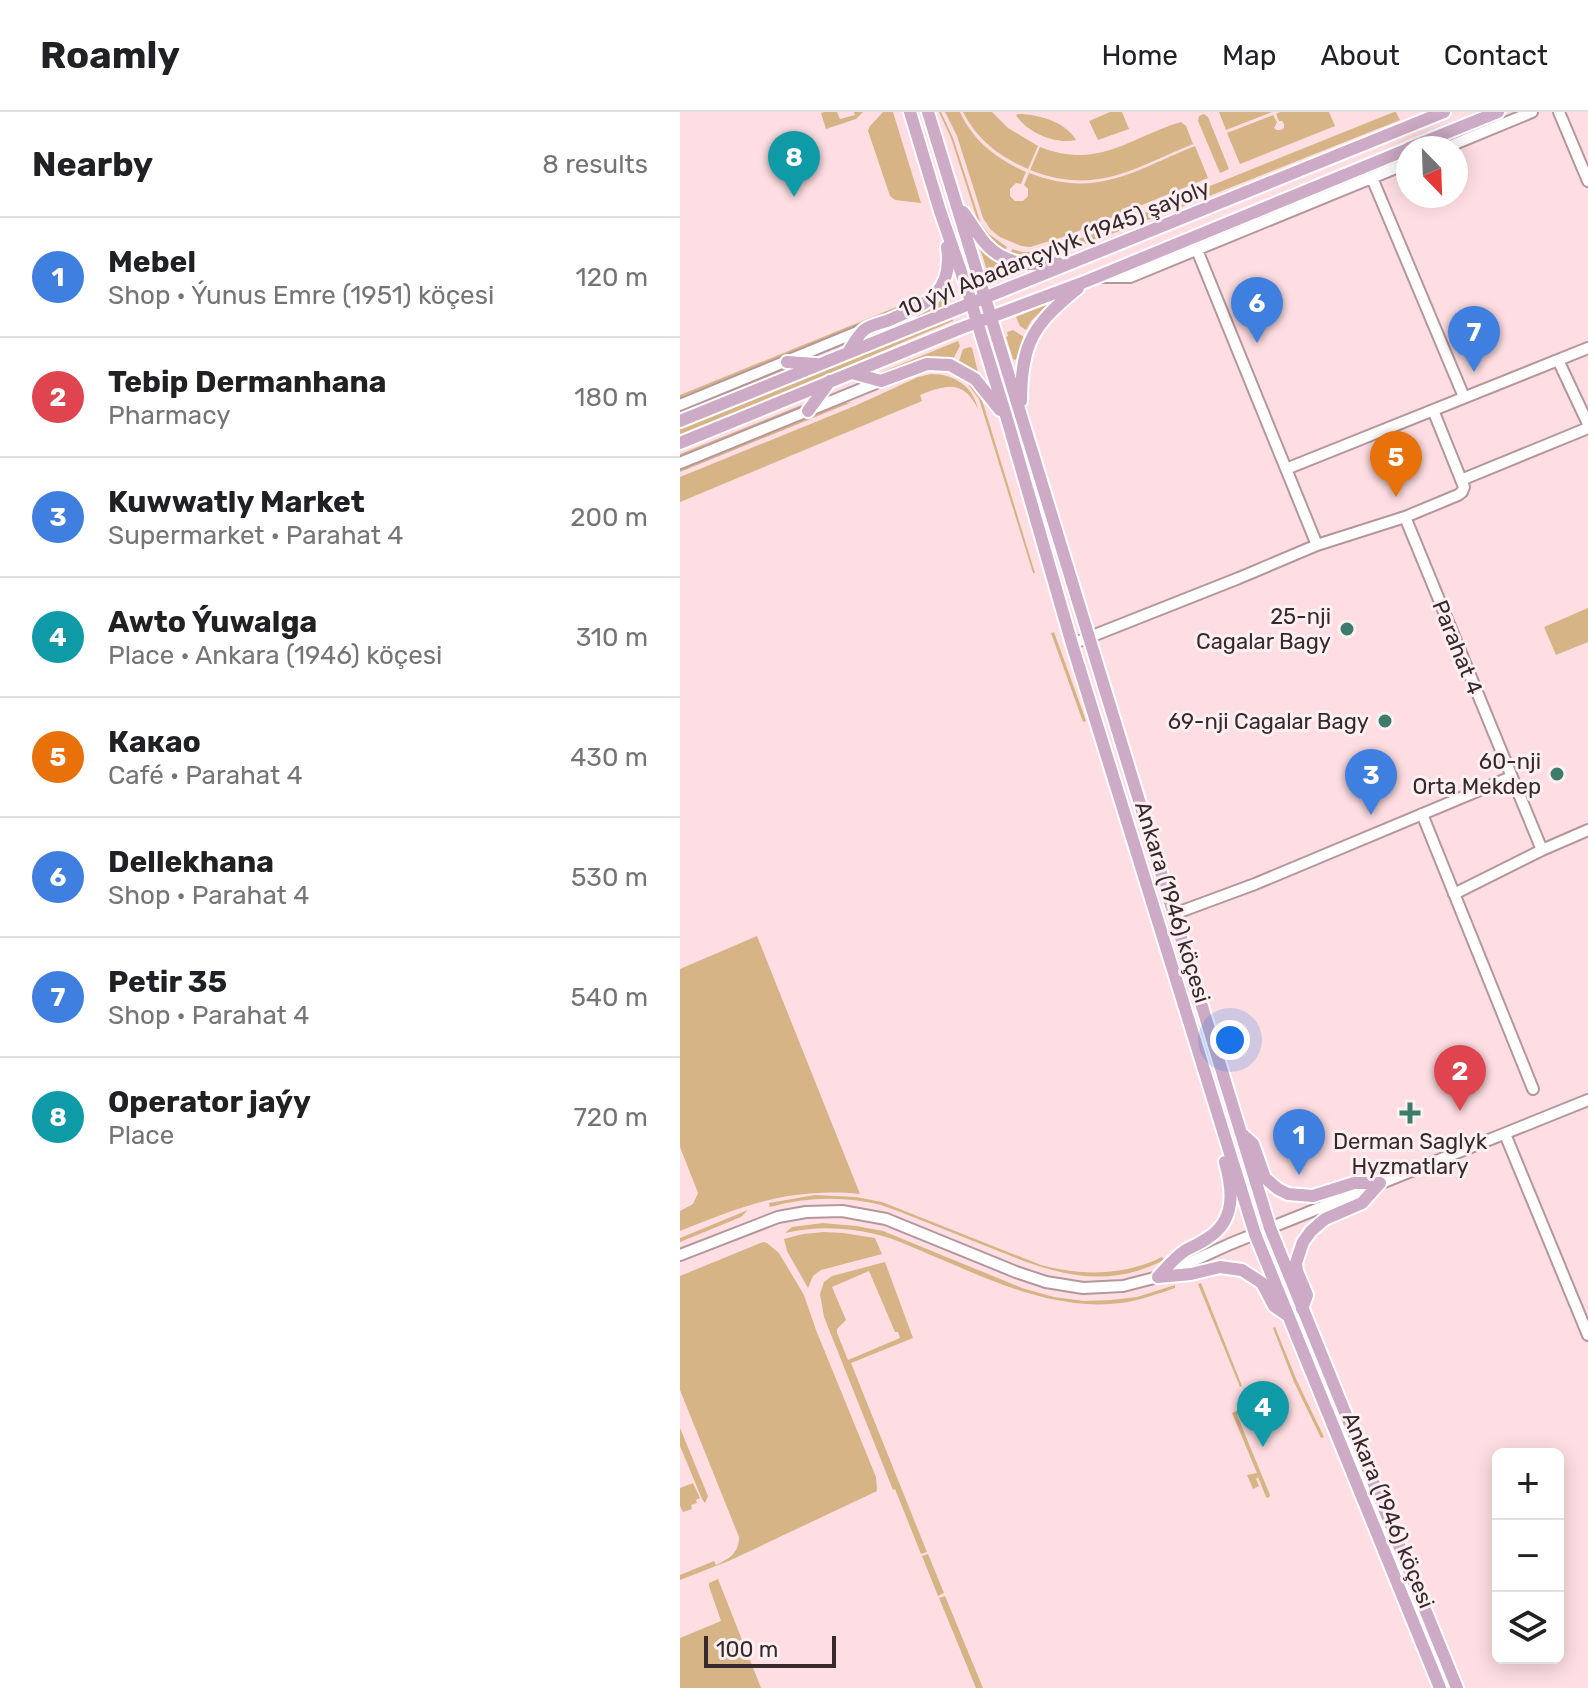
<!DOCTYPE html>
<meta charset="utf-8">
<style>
:root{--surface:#fff;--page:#f6f6f6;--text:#202124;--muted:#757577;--line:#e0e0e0;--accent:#d93025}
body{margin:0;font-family:Rubik,sans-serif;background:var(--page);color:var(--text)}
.controls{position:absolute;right:24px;bottom:24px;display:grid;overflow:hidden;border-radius:12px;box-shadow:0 4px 20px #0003}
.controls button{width:72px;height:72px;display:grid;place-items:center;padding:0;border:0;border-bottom:2px solid var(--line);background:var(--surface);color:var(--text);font:40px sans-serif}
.compass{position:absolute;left:716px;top:24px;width:72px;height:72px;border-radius:50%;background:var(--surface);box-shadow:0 4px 20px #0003;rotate:157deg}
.scale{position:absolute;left:24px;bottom:20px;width:132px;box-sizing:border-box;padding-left:8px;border:4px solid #362a2c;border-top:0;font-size:22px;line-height:28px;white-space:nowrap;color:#362a2c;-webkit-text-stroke:6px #fef0f2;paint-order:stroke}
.you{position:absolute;left:550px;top:928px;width:28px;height:28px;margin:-20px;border:6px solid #fff;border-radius:50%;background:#1a73e8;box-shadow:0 0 0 12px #1a73e833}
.badge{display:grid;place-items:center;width:52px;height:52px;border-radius:50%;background:var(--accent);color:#fff;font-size:26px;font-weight:700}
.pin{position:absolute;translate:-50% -66px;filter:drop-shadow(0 2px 4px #0008)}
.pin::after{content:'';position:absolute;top:42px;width:28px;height:24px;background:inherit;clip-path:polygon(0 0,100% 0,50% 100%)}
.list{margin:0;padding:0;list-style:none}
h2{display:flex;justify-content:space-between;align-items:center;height:104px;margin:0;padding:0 32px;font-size:34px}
h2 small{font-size:26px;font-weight:400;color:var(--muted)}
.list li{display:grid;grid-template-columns:52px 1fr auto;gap:24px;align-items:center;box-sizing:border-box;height:120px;padding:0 32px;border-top:2px solid var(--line)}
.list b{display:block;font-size:30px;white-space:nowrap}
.list p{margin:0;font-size:26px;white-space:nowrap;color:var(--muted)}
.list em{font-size:26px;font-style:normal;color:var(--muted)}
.icon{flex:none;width:44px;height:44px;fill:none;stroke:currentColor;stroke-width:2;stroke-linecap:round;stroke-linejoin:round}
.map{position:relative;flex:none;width:908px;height:1576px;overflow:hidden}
header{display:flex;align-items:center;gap:48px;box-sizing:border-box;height:112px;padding:0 40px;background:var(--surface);border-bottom:2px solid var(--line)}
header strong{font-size:38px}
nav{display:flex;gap:44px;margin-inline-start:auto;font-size:28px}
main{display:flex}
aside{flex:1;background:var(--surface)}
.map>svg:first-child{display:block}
</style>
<header>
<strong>Roamly</strong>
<nav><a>Home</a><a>Map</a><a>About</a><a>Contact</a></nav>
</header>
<main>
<aside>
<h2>Nearby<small>8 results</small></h2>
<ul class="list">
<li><span class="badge" style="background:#3f7fe0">1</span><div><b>Mebel</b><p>Shop · Ýunus Emre (1951) köçesi</p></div><em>120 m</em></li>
<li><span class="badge" style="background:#e0444e">2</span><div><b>Tebip Dermanhana</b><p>Pharmacy</p></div><em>180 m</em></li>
<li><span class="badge" style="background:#3f7fe0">3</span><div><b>Kuwwatly Market</b><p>Supermarket · Parahat 4</p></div><em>200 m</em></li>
<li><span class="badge" style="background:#0f9aa8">4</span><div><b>Awto Ýuwalga</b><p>Place · Ankara (1946) köçesi</p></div><em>310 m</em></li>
<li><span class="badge" style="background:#e8710a">5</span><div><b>Какао</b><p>Café · Parahat 4</p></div><em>430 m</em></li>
<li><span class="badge" style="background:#3f7fe0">6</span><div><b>Dellekhana</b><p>Shop · Parahat 4</p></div><em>530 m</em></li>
<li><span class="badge" style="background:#3f7fe0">7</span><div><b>Petir 35</b><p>Shop · Parahat 4</p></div><em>540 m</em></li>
<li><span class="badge" style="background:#0f9aa8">8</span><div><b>Operator jaýy</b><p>Place</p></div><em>720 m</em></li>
</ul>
</aside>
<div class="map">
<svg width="908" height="1576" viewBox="0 0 908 1576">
<rect width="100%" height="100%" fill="#fedee2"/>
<path fill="#d7b486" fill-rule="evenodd" d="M 144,0 L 157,0 L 160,7 L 175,3 L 174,0 L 183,0 L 176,7 L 146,17 L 141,1 Z
M 203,0 L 213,0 L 241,91 L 215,88 L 210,84 L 188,19 L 190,14 Z
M 259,0 L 261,0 L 273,26 L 301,112 L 309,122 L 327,135 L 325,139 L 310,128 L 299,113 L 271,26 Z
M 265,0 L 280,0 C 293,29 317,47 346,60 L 341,72 L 336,71 L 330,77 L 330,84 L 335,89 L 343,89 L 348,84 L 348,77 L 344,73 L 349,61 C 417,87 453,59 515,34 L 528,66 L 386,124 L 350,135 L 341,134 L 320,125 L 311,118 L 303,106 L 277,24 Z
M 283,0 L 312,0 L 328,16 L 358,34 L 348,57 C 320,45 297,28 283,0 Z
M 430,0 L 442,0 L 449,17 L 418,28 L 409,9 Z
M 539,0 L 592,0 L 546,18 Z
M 600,0 L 649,0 L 655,14 L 560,52 L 547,21 L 593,3 L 597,10 L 594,16 L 597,18 L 601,18 L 604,16 L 604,12 L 602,9 L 599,9 L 596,2 Z
M 714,0 L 716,0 L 720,8 L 529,84 L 525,76 Z
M 338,2 C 358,2 386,10 396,28 C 376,33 346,20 336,3 Z
M 524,2 L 528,5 L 549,57 L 540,61 L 518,9 L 519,4 Z
M 501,10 L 506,14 L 513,32 C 454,56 416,84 350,58 L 360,35 C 419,58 448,26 501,10 Z
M 521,78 L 525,86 L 379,142 L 351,146 L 331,141 L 332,137 L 342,140 L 353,140 L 408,124 Z
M 302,136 L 321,150 L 315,162 L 309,164 L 300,137 Z
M 251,175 L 254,177 L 233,192 L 0,287 L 0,283 L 236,187 L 245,182 Z
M 261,184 L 268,193 L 184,226 C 207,207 240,206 261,184 Z
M 370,191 L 352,208 L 346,218 L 340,214 L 336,205 Z
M 272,206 L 273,209 C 182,247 92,288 0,325 L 0,317 Z
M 333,218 L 344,225 L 336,248 L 333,247 L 326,225 L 328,224 L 327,220 Z
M 278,229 L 280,234 L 273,247 L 248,245 L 202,263 L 197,262 Z
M 290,235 L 292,236 L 298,260 L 279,249 L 283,237 Z
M 107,254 L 115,254 L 0,301 L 0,298 Z
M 275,261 C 289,269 296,277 303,291 L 355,461 L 353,461 L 299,287 L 287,271 L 275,263 Z
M 251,262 C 274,262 293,274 298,297 C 283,267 266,273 240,283 L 242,289 L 0,390 L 0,365 L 177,293 L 238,265 Z
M 129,290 L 122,297 L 0,346 L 0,342 Z
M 172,290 L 0,360 L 0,356 L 159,292 Z
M 908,496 L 908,530 L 876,543 L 864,515 Z
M 374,520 L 404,603 L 406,609 L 403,610 L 371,521 Z
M 77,824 L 180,1082 C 110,1075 62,1094 0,1119 L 0,1099 L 13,1092 L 18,1081 L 0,1035 L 0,857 Z
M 135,1083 L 176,1085 L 202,1090 L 361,1153 C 402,1164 443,1164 482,1145 L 484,1148 C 422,1180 370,1160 311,1136 C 275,1122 238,1106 201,1093 C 164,1084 127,1085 90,1095 L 89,1091 Z
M 68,1098 L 61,1105 L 0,1130 L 0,1126 Z
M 143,1111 L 176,1114 L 203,1119 L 342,1176 L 374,1185 L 404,1189 L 431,1188 L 457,1185 L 495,1173 L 495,1176 C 480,1181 464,1187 448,1190 C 380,1201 319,1172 258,1146 C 238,1138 217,1127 195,1122 C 165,1115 135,1114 105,1121 L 112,1115 Z
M 144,1120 L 163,1121 L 195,1126 L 202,1142 L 141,1158 L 133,1164 L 128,1176 L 107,1139 L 104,1127 L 123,1122 Z
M 83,1130 L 87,1131 L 99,1141 L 124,1183 L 136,1218 L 196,1365 L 197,1379 L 51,1448 L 0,1468 L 0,1463 L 34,1449 L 36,1453 C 49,1447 59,1441 59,1425 L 0,1278 L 0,1164 Z
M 205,1150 L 233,1226 L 171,1251 L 247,1440 L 241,1442 L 215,1377 L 213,1378 L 144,1205 L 140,1182 L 144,1170 L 152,1164 ZM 189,1159 L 215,1220 L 218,1220 L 220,1226 L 168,1248 L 157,1221 L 157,1217 L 166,1208 L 152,1175 Z
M 521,1171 L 562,1274 L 560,1275 L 518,1172 Z
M 595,1215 L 617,1269 L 644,1325 L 641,1326 L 614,1270 L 593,1216 Z
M 566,1283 L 572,1297 L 557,1303 L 590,1383 L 589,1386 L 586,1385 L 578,1365 L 576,1367 L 579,1374 L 573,1377 L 567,1363 L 577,1361 L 552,1301 L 567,1294 L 563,1284 Z
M 0,1316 L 28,1384 L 25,1391 L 22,1387 L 0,1334 Z
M 13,1371 L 20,1386 L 16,1388 L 17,1391 L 11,1393 L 12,1397 L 3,1400 L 0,1394 L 0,1376 Z
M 248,1442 L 264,1481 L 258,1484 L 242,1444 Z
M 38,1467 L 81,1576 L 0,1576 L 0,1526 L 41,1509 L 29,1474 L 29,1471 Z
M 265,1484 L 303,1576 L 296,1576 L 259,1486 Z"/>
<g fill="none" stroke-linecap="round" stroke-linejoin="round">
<g stroke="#b5979b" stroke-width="14">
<path id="minor" d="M 879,0 L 908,69
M 765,36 L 852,0
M 692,66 L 784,285
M 517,138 L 637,433
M 422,165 L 450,165 L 728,51
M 878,248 L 908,312
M 0,293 L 182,218
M 0,351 L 201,269
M 606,357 L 908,236
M 781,368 L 908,316
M 725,405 L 862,738
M 392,532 L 559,466 L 637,433 L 725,405 L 778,383 L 782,380 L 784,375 L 753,298
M 742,702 L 853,977
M 774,782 L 862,738 L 908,718
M 494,802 L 575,772 L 831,665
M 825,1022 L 908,1223
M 0,1143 L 98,1105 L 126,1100 L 162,1099 L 206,1107 L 336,1160 L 366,1170 L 403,1176 L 443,1174 L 478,1165 L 550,1132 L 908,988"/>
</g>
<g stroke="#fff" stroke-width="16">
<path id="major" d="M 230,0 L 260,99 L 287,177 L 327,307 L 392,532 L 575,1122 L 760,1576
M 248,0 L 590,1116 L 777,1576
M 729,36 L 818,0
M 283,100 C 291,110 297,122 306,132 C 324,153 352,154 378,151
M 169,239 C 173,233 178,223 184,218 C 189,214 200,211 207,209 C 244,193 274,183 267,135
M 107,250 L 136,252
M 172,261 L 201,269 L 247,252 L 270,253 L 295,267 L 320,298
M 341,289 C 341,230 354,212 398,176
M 128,299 L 150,269
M 0,309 L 764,0
M 0,331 L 279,217 L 407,169 L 728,37
M 563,1023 L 573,1032 L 585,1066 L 598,1077 L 608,1082 L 633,1084 L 674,1071 L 700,1071
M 478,1165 C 486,1156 495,1145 506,1138 C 513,1134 521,1131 528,1126 C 556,1108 553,1078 545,1050
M 478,1165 L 511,1162 L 540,1155 L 562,1158 L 582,1171 L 594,1194 L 607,1203
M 622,1197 L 627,1183 L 617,1159 L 616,1151 L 623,1130 L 631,1119 L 645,1107 L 682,1091 L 700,1071"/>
</g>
<use href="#minor" stroke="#fff" stroke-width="10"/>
<use href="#major" stroke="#cdaac5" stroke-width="12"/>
</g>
<g fill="#3d7c6a" stroke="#fef0f2" stroke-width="3">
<circle cx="667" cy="517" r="8"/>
<circle cx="705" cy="609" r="8"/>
<circle cx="877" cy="662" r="8"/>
<path d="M726 989h8v8h8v8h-8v8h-8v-8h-8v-8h8z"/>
</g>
<g text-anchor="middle" stroke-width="6" stroke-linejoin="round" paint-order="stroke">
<g font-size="22" fill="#362a2c" stroke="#fef0f2">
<text transform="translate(374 136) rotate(-22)" y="8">10 ýyl Abadançylyk (1945) şaýoly</text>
<text transform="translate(778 535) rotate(68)" y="8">Parahat 4</text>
<text transform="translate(493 790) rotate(73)" y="8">Ankara (1946) köçesi</text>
<text transform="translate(709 1398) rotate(68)" y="8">Ankara (1946) köçesi</text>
</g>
<g font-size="22" fill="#362a2c" stroke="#fef0f2" text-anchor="end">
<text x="651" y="512">25-nji<tspan x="651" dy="25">Cagalar Bagy</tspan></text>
<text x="689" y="617">69-nji Cagalar Bagy</text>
<text x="861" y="657">60-nji<tspan x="861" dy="25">Orta Mekdep</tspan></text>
<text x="730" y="1037" text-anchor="middle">Derman Saglyk<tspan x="730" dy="25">Hyzmatlary</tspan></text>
</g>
</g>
</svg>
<div class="controls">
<button>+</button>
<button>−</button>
<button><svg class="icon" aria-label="layers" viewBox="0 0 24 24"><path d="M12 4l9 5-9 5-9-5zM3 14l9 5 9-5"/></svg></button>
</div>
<svg class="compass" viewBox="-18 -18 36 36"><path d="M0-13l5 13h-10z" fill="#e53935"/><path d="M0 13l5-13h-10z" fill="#757577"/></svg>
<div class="scale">100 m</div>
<div class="you"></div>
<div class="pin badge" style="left:619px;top:1063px;background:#3f7fe0">1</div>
<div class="pin badge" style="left:780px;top:999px;background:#e0444e">2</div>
<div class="pin badge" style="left:691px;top:703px;background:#3f7fe0">3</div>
<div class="pin badge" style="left:583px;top:1335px;background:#0f9aa8">4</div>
<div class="pin badge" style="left:716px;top:385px;background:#e8710a">5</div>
<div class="pin badge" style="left:577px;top:231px;background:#3f7fe0">6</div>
<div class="pin badge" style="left:794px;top:260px;background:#3f7fe0">7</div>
<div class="pin badge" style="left:114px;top:85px;background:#0f9aa8">8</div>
</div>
</main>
